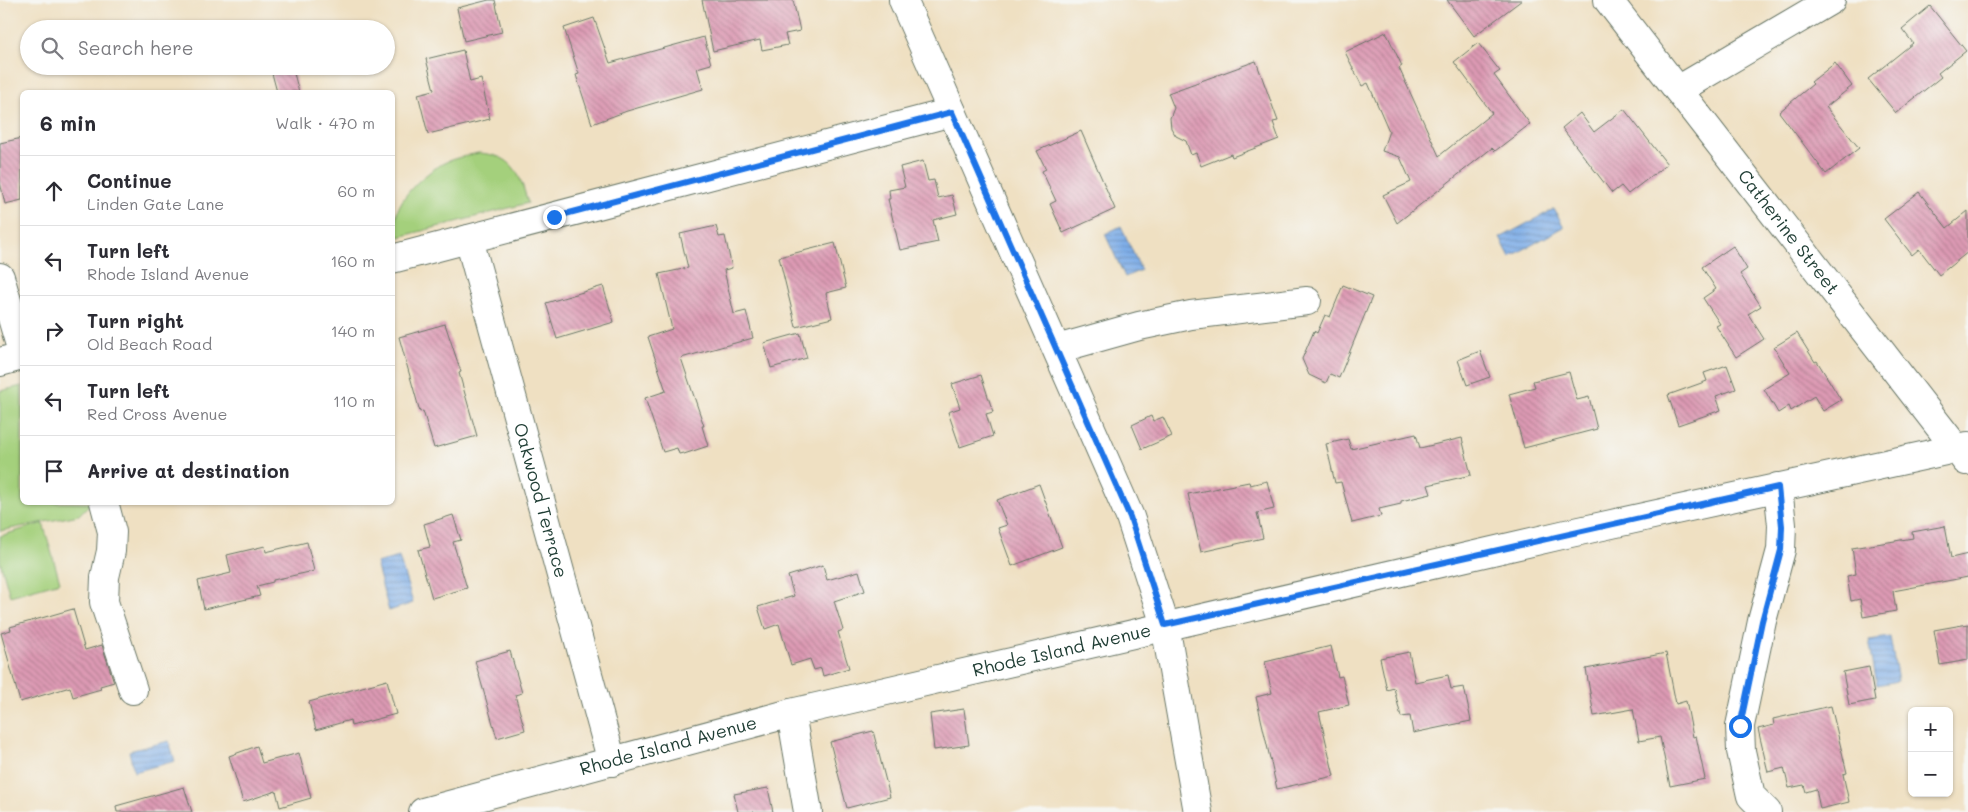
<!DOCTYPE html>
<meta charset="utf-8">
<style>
:root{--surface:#fff;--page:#f2f2f3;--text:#2b2b33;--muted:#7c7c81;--line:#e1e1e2}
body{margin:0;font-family:Mali,sans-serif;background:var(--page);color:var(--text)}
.controls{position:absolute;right:15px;bottom:15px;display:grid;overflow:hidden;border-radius:8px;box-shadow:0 1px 4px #0004}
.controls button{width:45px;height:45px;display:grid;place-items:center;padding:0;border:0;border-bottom:1px solid var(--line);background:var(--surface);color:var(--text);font:25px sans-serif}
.stop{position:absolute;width:15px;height:15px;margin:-11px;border:4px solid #1a73e8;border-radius:50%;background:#fff}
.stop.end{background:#1a73e8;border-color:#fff;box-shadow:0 1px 5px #0008}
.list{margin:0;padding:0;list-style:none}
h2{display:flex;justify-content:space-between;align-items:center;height:65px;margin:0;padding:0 20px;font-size:21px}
h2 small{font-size:16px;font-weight:400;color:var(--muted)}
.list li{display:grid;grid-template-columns:32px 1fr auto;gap:15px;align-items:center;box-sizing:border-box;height:70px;padding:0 20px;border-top:1px solid var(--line)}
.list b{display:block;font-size:19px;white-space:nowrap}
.list p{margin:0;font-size:16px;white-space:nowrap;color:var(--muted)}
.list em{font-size:16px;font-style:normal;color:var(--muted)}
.icon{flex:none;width:28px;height:28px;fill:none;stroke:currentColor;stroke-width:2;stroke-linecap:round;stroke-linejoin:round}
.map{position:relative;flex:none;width:1968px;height:812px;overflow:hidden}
.search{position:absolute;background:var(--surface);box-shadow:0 1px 4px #0004;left:20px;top:20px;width:375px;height:55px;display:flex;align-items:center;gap:12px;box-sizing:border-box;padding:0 18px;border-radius:28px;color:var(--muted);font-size:19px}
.panel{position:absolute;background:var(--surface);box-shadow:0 1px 4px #0004;left:20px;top:90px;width:375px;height:415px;border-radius:8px}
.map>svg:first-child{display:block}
</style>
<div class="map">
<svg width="1968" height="812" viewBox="0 0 1968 812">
<defs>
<pattern id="water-rules" width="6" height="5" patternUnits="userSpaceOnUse" patternTransform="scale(1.25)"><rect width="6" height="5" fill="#7eade8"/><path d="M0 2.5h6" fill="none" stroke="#678ebd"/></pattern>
<pattern id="building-back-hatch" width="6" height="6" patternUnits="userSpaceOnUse" patternTransform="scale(1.25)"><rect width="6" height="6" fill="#dd9ab4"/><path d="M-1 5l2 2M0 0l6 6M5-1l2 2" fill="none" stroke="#b37f93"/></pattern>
</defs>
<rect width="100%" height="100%" fill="#f6f6f2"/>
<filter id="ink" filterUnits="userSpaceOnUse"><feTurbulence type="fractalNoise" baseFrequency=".02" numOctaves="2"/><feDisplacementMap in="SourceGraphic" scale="10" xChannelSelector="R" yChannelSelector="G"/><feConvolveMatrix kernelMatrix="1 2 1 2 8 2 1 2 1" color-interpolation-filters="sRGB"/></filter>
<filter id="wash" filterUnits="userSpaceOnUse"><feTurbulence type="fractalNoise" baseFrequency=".0096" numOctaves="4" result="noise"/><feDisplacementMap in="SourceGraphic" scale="20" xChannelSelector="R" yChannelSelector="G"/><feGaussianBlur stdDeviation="1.12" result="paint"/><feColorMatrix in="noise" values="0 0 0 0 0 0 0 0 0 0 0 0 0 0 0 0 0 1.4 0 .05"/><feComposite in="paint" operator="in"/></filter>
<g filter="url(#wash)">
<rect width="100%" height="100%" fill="#efe0c2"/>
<path fill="#a4d07c" stroke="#628658" d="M 478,153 C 514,155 519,172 528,203 L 399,237 C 384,209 419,177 442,164 C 453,158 466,156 478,153 Z
M 22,386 L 22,502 L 91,503 L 79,515 L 0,531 L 0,391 Z
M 43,523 L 60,582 L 10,596 L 0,561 L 0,536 Z"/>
<path fill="url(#water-rules)" stroke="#4e758e" d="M 1554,209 L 1564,227 L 1510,257 L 1500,238 Z
M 1121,226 L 1141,270 L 1125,277 L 1105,234 Z
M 399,557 L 413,603 L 389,611 L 376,563 Z
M 1890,637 L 1898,681 L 1877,685 L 1869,640 Z
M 169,741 L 175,761 L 134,772 L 129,751 Z"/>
<g id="blocks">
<path fill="url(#building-back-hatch)" d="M 489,0 L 495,0 L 502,32 L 464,41 L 457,8 Z
M 702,0 L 793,0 L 800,31 L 785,34 L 788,45 L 762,50 L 760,40 L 713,51 Z
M 1447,0 L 1522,0 L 1474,36 Z
M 1930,6 L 1966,51 L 1938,73 L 1941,77 L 1896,113 L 1868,79 L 1913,43 L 1902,29 Z
M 594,18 L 610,63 L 704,37 L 711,64 L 697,68 L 703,89 L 627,111 L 592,124 L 576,75 L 579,74 L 564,28 Z
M 1386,32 L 1402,66 L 1399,68 L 1439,156 L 1492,113 L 1454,62 L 1478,43 L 1500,71 L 1494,75 L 1530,124 L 1495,151 L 1492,148 L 1397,223 L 1383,195 L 1411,182 L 1400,157 L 1382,151 L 1389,131 L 1368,83 L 1362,86 L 1345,52 Z
M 463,50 L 470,82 L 481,79 L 490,119 L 428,134 L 418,94 L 434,90 L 426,59 Z
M 1256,61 L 1278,121 L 1273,122 L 1279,139 L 1232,157 L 1231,154 L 1201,166 L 1196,153 L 1191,155 L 1186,141 L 1176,136 L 1171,128 L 1170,118 L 1174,108 L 1168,93 Z
M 1835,63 L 1852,86 L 1826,107 L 1859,148 L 1826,174 L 1779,112 L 1813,84 L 1811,82 Z
M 270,66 L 292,66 L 299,92 L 277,92 Z
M 1624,109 L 1667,164 L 1628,194 L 1621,186 L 1612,193 L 1562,128 L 1580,113 L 1594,132 Z
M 1081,131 L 1115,209 L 1063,233 L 1050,204 L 1056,201 L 1042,171 L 1046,169 L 1037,151 Z
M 22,138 L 22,200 L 5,204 L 0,182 L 0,143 Z
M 923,161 L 928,181 L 934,180 L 938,198 L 952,195 L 957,214 L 933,220 L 938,242 L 900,250 L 888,199 L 890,199 L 889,190 L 905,187 L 900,167 Z
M 1919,192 L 1947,228 L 1968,211 L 1968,252 L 1939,275 L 1919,249 L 1912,255 L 1884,219 Z
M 716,226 L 719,237 L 725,236 L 732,268 L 724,270 L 734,314 L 746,311 L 753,338 L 681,358 L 704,426 L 702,426 L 708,446 L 684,454 L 683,453 L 679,454 L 677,448 L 663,452 L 645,398 L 666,391 L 648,337 L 672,329 L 659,274 L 688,268 L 680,234 Z
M 835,243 L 846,288 L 826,293 L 832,318 L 796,327 L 779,257 Z
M 1733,246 L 1747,269 L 1740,274 L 1761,306 L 1748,314 L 1764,339 L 1736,357 L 1716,326 L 1720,324 L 1703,298 L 1716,289 L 1702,267 Z
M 1343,285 L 1372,297 L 1339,378 L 1330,374 L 1326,383 L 1309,375 L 1302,359 L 1314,331 L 1317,333 L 1325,315 L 1330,317 Z
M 603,286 L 614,322 L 557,339 L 546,303 Z
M 445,324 L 461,372 L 459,373 L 477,436 L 434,448 L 423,411 L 420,412 L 399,337 Z
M 800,333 L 807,358 L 771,368 L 764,343 Z
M 1797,333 L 1815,362 L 1817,361 L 1841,400 L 1823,411 L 1814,396 L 1791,411 L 1789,406 L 1778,413 L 1764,389 L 1790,373 L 1774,347 Z
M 1480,351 L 1490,377 L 1467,385 L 1458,360 Z
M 1727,365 L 1736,389 L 1716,396 L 1721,410 L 1678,425 L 1668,395 L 1707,381 L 1704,373 Z
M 1569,372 L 1577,400 L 1589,397 L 1597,429 L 1524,448 L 1509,394 L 1535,387 L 1533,381 Z
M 981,375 L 993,412 L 986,414 L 993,436 L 960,447 L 948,412 L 960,408 L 952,384 Z
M 1151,416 L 1153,421 L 1163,417 L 1172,436 L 1142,449 L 1132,425 Z
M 1416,434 L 1420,448 L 1462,438 L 1471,475 L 1428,485 L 1431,494 L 1401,501 L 1401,504 L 1379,509 L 1381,516 L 1352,523 L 1341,482 L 1335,483 L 1326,444 L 1348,439 L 1351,449 Z
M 1267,481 L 1274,509 L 1257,513 L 1263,538 L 1201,552 L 1188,494 L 1249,482 L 1250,485 Z
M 1039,484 L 1062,547 L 1012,566 L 998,528 L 1007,525 L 997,500 Z
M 453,515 L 461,540 L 453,542 L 467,588 L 432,598 L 418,550 L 430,547 L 424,524 Z
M 1945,526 L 1951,558 L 1968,554 L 1968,577 L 1893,591 L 1896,611 L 1863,617 L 1860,599 L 1851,601 L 1847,576 L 1856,574 L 1852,548 L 1913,538 L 1912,532 Z
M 307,542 L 314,571 L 273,580 L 273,582 L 257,586 L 260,596 L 204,609 L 198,581 L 231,573 L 227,555 L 265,546 L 266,552 Z
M 823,565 L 827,580 L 859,571 L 865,591 L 834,601 L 843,630 L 838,632 L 849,668 L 823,676 L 821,668 L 814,670 L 810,659 L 791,665 L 779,624 L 765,629 L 758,607 L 794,596 L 788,576 Z
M 73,609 L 85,650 L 102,645 L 114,682 L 100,686 L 101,689 L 73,697 L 70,687 L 20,702 L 1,633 L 11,630 L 10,627 Z
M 1968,624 L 1968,660 L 1940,665 L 1934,630 Z
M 1331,646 L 1338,677 L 1342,676 L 1349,705 L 1319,712 L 1334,776 L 1277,789 L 1256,697 L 1272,693 L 1265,662 Z
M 510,651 L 522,693 L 515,695 L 525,730 L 497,738 L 475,661 Z
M 1409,652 L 1415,682 L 1448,675 L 1451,689 L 1464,687 L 1471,721 L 1413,733 L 1410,716 L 1401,717 L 1394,688 L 1387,690 L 1380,658 Z
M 1666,653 L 1676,704 L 1686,701 L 1693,737 L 1696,736 L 1705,779 L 1670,786 L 1660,737 L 1639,741 L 1633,709 L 1594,716 L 1586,669 Z
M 1869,667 L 1875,700 L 1849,705 L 1843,672 Z
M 387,680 L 396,714 L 351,726 L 350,720 L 316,730 L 309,702 Z
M 1831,706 L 1847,773 L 1843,774 L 1849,802 L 1820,809 L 1816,789 L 1806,792 L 1804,785 L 1789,788 L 1784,768 L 1768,772 L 1758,729 L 1774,725 L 1773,719 Z
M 964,709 L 969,745 L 934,750 L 930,714 Z
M 873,731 L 890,797 L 847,808 L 830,742 Z
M 257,746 L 262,763 L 299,753 L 311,798 L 280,807 L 276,791 L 243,802 L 229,756 Z
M 184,787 L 192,812 L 117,812 L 116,806 Z
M 768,788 L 773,812 L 738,812 L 734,794 Z"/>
</g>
</g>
<g filter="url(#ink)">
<use href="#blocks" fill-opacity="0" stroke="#687666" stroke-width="1"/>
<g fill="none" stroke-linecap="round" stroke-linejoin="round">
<g stroke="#687666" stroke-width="30">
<g id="minor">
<path d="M 903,0 L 1130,517 L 1165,625 L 1198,812"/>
<path id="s1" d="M 1608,0 L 1966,461"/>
<path d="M 1678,90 L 1831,0"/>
<path id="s2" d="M 469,239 L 612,762"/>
<path d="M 392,259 L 952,112"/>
<path d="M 0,277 L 22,352"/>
<path d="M 1057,349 L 1139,326 L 1191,315 L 1307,301"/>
<path d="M 0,362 L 22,356"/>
<path d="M 104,502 L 112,532 L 111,551 L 105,577 L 104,602 L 133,690"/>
<path d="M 791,713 L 808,812"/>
<path id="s3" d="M 423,812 L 791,713 L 1566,534 L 1968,446"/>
<path d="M 1767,812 L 1751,796 L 1741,751 L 1740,726 L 1762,621 L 1781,550 L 1782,525 L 1778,487"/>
</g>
</g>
<use href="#minor" stroke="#fff" stroke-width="28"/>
</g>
</g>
<g fill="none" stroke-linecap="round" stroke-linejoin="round" filter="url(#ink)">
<path stroke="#1a73e8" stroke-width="6" d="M 554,217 L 952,112 L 1130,517 L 1165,625 L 1778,487 L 1782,526 L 1781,550 L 1762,621 L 1740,726"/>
</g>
<g text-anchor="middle" stroke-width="5" stroke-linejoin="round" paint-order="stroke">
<g font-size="18" fill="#1f3d34" stroke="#f6f6f2">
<text dy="6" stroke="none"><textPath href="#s1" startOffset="294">Catherine Street</textPath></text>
<text dy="6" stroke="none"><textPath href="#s2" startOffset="271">Oakwood Terrace</textPath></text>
<text dy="6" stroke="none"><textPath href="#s3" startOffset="659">Rhode Island Avenue</textPath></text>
<text dy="6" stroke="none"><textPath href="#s3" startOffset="254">Rhode Island Avenue</textPath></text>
</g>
</g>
</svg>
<div class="controls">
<button>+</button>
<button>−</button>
</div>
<div class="stop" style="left:1740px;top:726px"></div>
<div class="stop end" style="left:554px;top:217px"></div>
<div class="search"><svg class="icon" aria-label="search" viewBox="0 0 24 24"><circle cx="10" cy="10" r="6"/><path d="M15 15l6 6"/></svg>Search here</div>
<section class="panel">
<h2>6 min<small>Walk · 470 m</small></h2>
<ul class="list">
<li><svg class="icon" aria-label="ahead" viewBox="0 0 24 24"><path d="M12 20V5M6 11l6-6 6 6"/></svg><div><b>Continue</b><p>Linden Gate Lane</p></div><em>60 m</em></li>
<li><svg class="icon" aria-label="left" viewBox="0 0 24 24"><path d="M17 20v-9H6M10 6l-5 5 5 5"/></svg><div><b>Turn left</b><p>Rhode Island Avenue</p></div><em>160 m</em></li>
<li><svg class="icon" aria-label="right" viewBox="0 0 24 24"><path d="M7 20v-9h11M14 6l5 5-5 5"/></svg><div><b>Turn right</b><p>Old Beach Road</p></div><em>140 m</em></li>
<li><svg class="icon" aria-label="left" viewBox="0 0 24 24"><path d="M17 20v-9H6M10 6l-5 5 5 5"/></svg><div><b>Turn left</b><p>Red Cross Avenue</p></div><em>110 m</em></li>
<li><svg class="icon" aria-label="arrive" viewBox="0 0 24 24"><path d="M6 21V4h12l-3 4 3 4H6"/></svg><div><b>Arrive at destination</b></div></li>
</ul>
</section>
</div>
